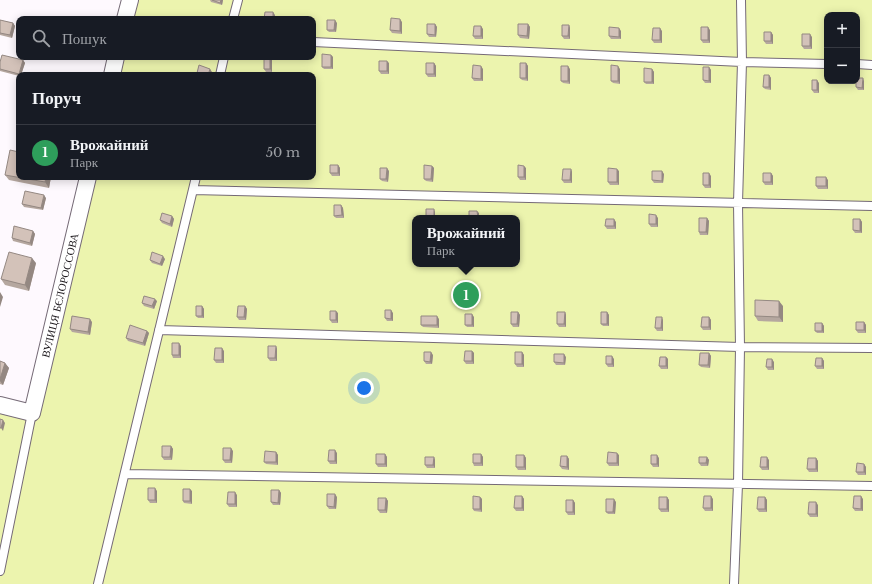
<!DOCTYPE html>
<html lang="uk">
<meta charset="utf-8">
<style>
:root{--surface:#171b24;--page:#242831;--text:#f1f3f6;--muted:#9ea1a6;--line:#363941;--accent:#7c3aed}
body{margin:0;font-family:"Libre Baskerville",serif;background:var(--page);color:var(--text)}
.controls{position:absolute;right:12px;top:12px;display:grid;overflow:hidden;border-radius:8px;box-shadow:0 2px 10px #0003}
.controls button{width:36px;height:36px;display:grid;place-items:center;padding:0;border:0;border-bottom:1px solid var(--line);background:var(--surface);color:var(--text);font:20px sans-serif}
.you{position:absolute;left:364px;top:388px;width:14px;height:14px;margin:-10px;border:3px solid #fff;border-radius:50%;background:#1a73e8;box-shadow:0 0 0 6px #1a73e833}
.badge{display:grid;place-items:center;width:26px;height:26px;border-radius:50%;background:var(--accent);color:#fff;font-size:13px;font-weight:700}
.pin{position:absolute;translate:-50% -50%;border:2px solid #fff;box-shadow:0 1px 4px #0006}
.popup{position:absolute;left:412px;top:215px;width:108px;height:52px;box-sizing:border-box;display:grid;place-content:center;border-radius:8px;background:var(--surface);filter:drop-shadow(0 1px 3px #0005);font-size:13px;white-space:nowrap;color:var(--muted)}
.popup b{font-size:15px;color:var(--text)}
.popup::after{content:'';position:absolute;left:50%;top:100%;margin-left:-8px;border:8px solid transparent;border-top-color:var(--surface)}
.list{margin:0;padding:0;list-style:none}
h2{display:flex;justify-content:space-between;align-items:center;height:52px;margin:0;padding:0 16px;font-size:17px}
h2 small{font-size:13px;font-weight:400;color:var(--muted)}
.list li{display:grid;grid-template-columns:26px 1fr auto;gap:12px;align-items:center;box-sizing:border-box;height:56px;padding:0 16px;border-top:1px solid var(--line)}
.list b{display:block;font-size:15px;white-space:nowrap}
.list p{margin:0;font-size:13px;white-space:nowrap;color:var(--muted)}
.list em{font-size:13px;font-style:normal;color:var(--muted)}
.icon{flex:none;width:22px;height:22px;fill:none;stroke:currentColor;stroke-width:2;stroke-linecap:round;stroke-linejoin:round}
.map{position:relative;flex:none;width:872px;height:584px;overflow:hidden}
.search{position:absolute;background:var(--surface);box-shadow:0 2px 10px #0003;left:16px;top:16px;width:300px;height:44px;display:flex;align-items:center;gap:10px;box-sizing:border-box;padding:0 14px;border-radius:8px;color:var(--muted);font-size:15px}
.panel{position:absolute;background:var(--surface);box-shadow:0 2px 10px #0003;left:16px;top:72px;width:300px;height:108px;border-radius:8px}
.map>svg:first-child{display:block}
</style>
<div class="map">
<svg width="872" height="584" viewBox="0 0 872 584">
<rect width="100%" height="100%" fill="#fef9fe"/>
<path fill="#ecf4ae" fill-rule="evenodd" d="M 130,0 L 872,0 L 872,584 L 0,584 L 0,409 L 30,418 L 88,177 L 313,177 L 313,75 L 112,75 L 116,57 L 313,57 L 313,19 L 125,19 ZM 827,15 L 857,15 L 857,81 L 827,81 ZM 415,218 L 517,218 L 517,264 L 415,264 Z"/>
<g fill="none" stroke-linecap="round" stroke-linejoin="round">
<g stroke="#756a76" stroke-width="10">
<path id="lane" d="M 233,19 L 238,0
M 313,42 L 742,62 L 827,64
M 857,64 L 872,65
M 220,75 L 224,57
M 193,190 L 872,206
M 159,330 L 740,347 L 872,348
M 125,474 L 872,486
M 0,571 L 32,413
M 98,584 L 196,177
M 734,584 L 738,484 L 740,347 L 738,203 L 742,62 L 741,0"/>
</g>
<g stroke="#756a76" stroke-width="18">
<g id="street">
<path d="M 125,19 L 130,0"/>
<path d="M 112,75 L 116,57"/>
<path id="s1" d="M 0,405 L 32,413 L 88,177"/>
</g>
</g>
<use href="#lane" stroke="#fff" stroke-width="8"/>
<use href="#street" stroke="#fff" stroke-width="16"/>
</g>
<path fill="#b5a79f" d="M 210,0 L 223,0 L 222,5 L 211,2 Z
M 0,20 L 13,23 L 15,26 L 12,38 L 0,35 Z
M 402,22 L 402,34 L 392,33 L 390,30 Z
M 337,23 L 336,32 L 329,32 L 327,30 Z
M 435,24 L 437,27 L 436,37 L 429,37 L 427,34 Z
M 528,24 L 530,27 L 529,39 L 520,38 L 518,35 Z
M 569,25 L 570,28 L 570,39 L 564,39 L 562,36 Z
M 483,29 L 483,39 L 475,39 L 473,36 Z
M 710,30 L 710,43 L 703,43 L 701,40 Z
M 621,31 L 621,39 L 611,39 L 609,36 Z
M 662,31 L 662,43 L 654,43 L 652,40 Z
M 771,32 L 773,35 L 773,44 L 766,44 L 764,41 Z
M 812,37 L 812,49 L 804,49 L 802,46 Z
M 331,55 L 333,57 L 333,69 L 324,69 L 322,67 Z
M 23,60 L 25,63 L 21,75 L 19,75 L 19,76 L 0,71 L 0,62 Z
M 272,60 L 272,72 L 266,72 L 264,69 Z
M 389,63 L 389,74 L 381,74 L 379,71 Z
M 434,63 L 436,66 L 436,77 L 428,77 L 426,74 Z
M 526,63 L 528,66 L 528,81 L 522,80 L 520,78 Z
M 709,67 L 711,70 L 711,83 L 705,83 L 703,80 Z
M 483,69 L 483,81 L 474,81 L 472,78 Z
M 570,69 L 570,84 L 563,83 L 561,81 Z
M 620,69 L 620,84 L 613,83 L 611,81 Z
M 652,69 L 654,72 L 654,84 L 646,84 L 644,82 Z
M 769,75 L 771,78 L 771,90 L 765,89 L 763,87 Z
M 864,81 L 864,90 L 858,90 L 856,87 Z
M 819,83 L 819,93 L 814,93 L 812,90 Z
M 338,165 L 340,168 L 340,176 L 332,176 L 330,173 Z
M 432,166 L 434,168 L 433,182 L 426,181 L 424,179 Z
M 526,168 L 526,180 L 520,180 L 518,177 Z
M 571,169 L 572,172 L 572,183 L 564,183 L 562,180 Z
M 389,171 L 388,182 L 382,181 L 380,179 Z
M 619,171 L 619,185 L 610,185 L 608,182 Z
M 771,173 L 773,176 L 773,185 L 765,185 L 763,182 Z
M 664,174 L 663,183 L 654,183 L 652,180 Z
M 5,175 L 51,177 L 49,188 L 9,180 Z
M 711,176 L 711,188 L 705,188 L 703,185 Z
M 828,180 L 828,189 L 818,189 L 816,186 Z
M 46,198 L 43,210 L 24,207 L 22,204 Z
M 341,205 L 343,208 L 344,218 L 336,218 L 334,216 Z
M 172,216 L 174,219 L 172,227 L 162,223 L 160,220 Z
M 658,218 L 658,227 L 651,227 L 649,224 Z
M 707,218 L 709,221 L 708,235 L 700,235 L 699,232 Z
M 860,219 L 862,222 L 862,233 L 855,233 L 853,230 Z
M 616,222 L 616,229 L 607,229 L 605,226 Z
M 33,231 L 35,234 L 32,246 L 13,241 L 12,238 Z
M 165,259 L 162,266 L 152,263 L 150,260 Z
M 36,263 L 29,291 L 5,285 L 1,279 Z
M 157,301 L 154,309 L 144,306 L 142,303 Z
M 202,306 L 204,309 L 204,318 L 198,318 L 196,316 Z
M 245,306 L 247,309 L 246,320 L 239,320 L 237,317 Z
M 783,306 L 783,322 L 758,321 L 755,316 Z
M 518,312 L 520,315 L 519,327 L 513,327 L 511,324 Z
M 565,312 L 566,315 L 566,327 L 559,327 L 557,324 Z
M 607,312 L 609,315 L 609,326 L 603,326 L 601,324 Z
M 338,313 L 338,323 L 332,323 L 330,320 Z
M 393,313 L 393,321 L 387,321 L 385,318 Z
M 474,317 L 474,327 L 467,327 L 465,325 Z
M 709,317 L 711,320 L 711,330 L 703,330 L 701,327 Z
M 439,319 L 439,328 L 423,327 L 421,325 Z
M 663,320 L 663,331 L 657,331 L 655,328 Z
M 92,322 L 90,335 L 72,332 L 70,329 Z
M 864,322 L 866,325 L 866,333 L 858,333 L 856,330 Z
M 822,323 L 824,326 L 824,333 L 817,333 L 815,331 Z
M 147,331 L 149,333 L 145,346 L 128,341 L 126,338 Z
M 181,346 L 181,358 L 173,358 L 172,355 Z
M 276,346 L 277,349 L 277,361 L 270,361 L 268,358 Z
M 224,351 L 224,363 L 216,363 L 214,360 Z
M 472,351 L 474,353 L 474,364 L 466,364 L 464,361 Z
M 522,352 L 524,355 L 524,367 L 517,367 L 515,364 Z
M 709,353 L 711,356 L 710,368 L 701,367 L 699,365 Z
M 433,355 L 432,364 L 426,364 L 424,361 Z
M 566,357 L 565,365 L 556,365 L 554,362 Z
M 666,357 L 668,359 L 668,369 L 661,369 L 659,366 Z
M 822,358 L 824,361 L 824,369 L 817,369 L 815,366 Z
M 614,359 L 614,367 L 608,367 L 606,364 Z
M 0,361 L 5,363 L 9,368 L 3,385 L 0,384 Z
M 774,362 L 774,370 L 768,370 L 766,367 Z
M 171,446 L 173,449 L 172,460 L 164,460 L 162,457 Z
M 233,451 L 232,463 L 225,463 L 223,460 Z
M 276,452 L 278,455 L 278,465 L 266,464 L 264,462 Z
M 337,453 L 337,464 L 330,464 L 328,461 Z
M 385,454 L 387,457 L 387,467 L 378,467 L 376,464 Z
M 481,454 L 483,457 L 483,466 L 474,466 L 473,463 Z
M 524,455 L 526,458 L 526,470 L 518,470 L 516,467 Z
M 619,455 L 619,466 L 609,466 L 607,463 Z
M 567,456 L 569,459 L 569,470 L 562,469 L 560,466 Z
M 434,457 L 435,460 L 435,468 L 427,468 L 425,465 Z
M 707,457 L 709,460 L 708,466 L 701,466 L 699,463 Z
M 659,458 L 659,467 L 653,467 L 651,464 Z
M 816,458 L 818,461 L 818,472 L 809,472 L 807,469 Z
M 769,460 L 769,470 L 762,470 L 760,467 Z
M 864,464 L 866,467 L 866,475 L 858,475 L 856,472 Z
M 279,490 L 281,493 L 280,505 L 273,505 L 271,502 Z
M 157,491 L 157,503 L 150,503 L 148,500 Z
M 192,491 L 192,504 L 184,503 L 183,501 Z
M 237,495 L 237,507 L 229,507 L 227,504 Z
M 522,496 L 524,499 L 524,511 L 516,511 L 514,508 Z
M 337,497 L 336,509 L 329,509 L 327,506 Z
M 480,497 L 482,499 L 482,512 L 474,511 L 473,509 Z
M 667,497 L 669,500 L 669,512 L 661,512 L 659,509 Z
M 765,497 L 767,500 L 767,512 L 759,512 L 757,509 Z
M 386,498 L 388,501 L 387,513 L 380,513 L 378,510 Z
M 713,499 L 713,511 L 705,511 L 703,508 Z
M 863,499 L 863,511 L 855,511 L 853,508 Z
M 573,500 L 575,503 L 575,515 L 568,515 L 566,512 Z
M 616,502 L 615,514 L 608,514 L 606,512 Z
M 818,505 L 818,517 L 810,517 L 808,514 Z"/>
<path fill="#948882" d="M 221,0 L 223,0 L 222,5 L 220,3 Z
M 273,12 L 275,15 L 275,19 L 273,19 Z
M 400,19 L 402,22 L 402,34 L 400,31 Z
M 335,20 L 337,23 L 336,32 L 334,30 Z
M 13,23 L 15,26 L 12,38 L 10,35 Z
M 435,24 L 437,27 L 436,37 L 435,35 Z
M 528,24 L 530,27 L 529,39 L 527,36 Z
M 569,25 L 570,28 L 570,39 L 568,36 Z
M 481,26 L 483,29 L 483,39 L 481,36 Z
M 708,27 L 710,30 L 710,43 L 708,40 Z
M 619,28 L 621,31 L 621,39 L 619,37 Z
M 660,28 L 662,31 L 662,43 L 660,40 Z
M 771,32 L 773,35 L 773,44 L 771,41 Z
M 810,34 L 812,37 L 812,49 L 810,46 Z
M 331,55 L 333,57 L 333,69 L 331,67 Z
M 270,58 L 272,60 L 272,72 L 270,69 Z
M 23,60 L 25,63 L 21,75 L 20,75 L 19,74 Z
M 387,61 L 389,63 L 389,74 L 387,71 Z
M 434,63 L 436,66 L 436,77 L 434,74 Z
M 526,63 L 528,66 L 528,81 L 526,78 Z
M 481,66 L 483,69 L 483,81 L 481,79 Z
M 568,66 L 570,69 L 570,84 L 568,81 Z
M 618,66 L 620,69 L 620,84 L 618,81 Z
M 709,67 L 711,70 L 711,83 L 709,81 Z
M 210,69 L 212,72 L 211,75 L 208,75 Z
M 652,69 L 654,72 L 654,84 L 652,82 Z
M 769,75 L 771,78 L 771,90 L 769,87 Z
M 863,78 L 864,81 L 864,90 L 862,88 Z
M 817,80 L 819,83 L 819,93 L 817,90 Z
M 338,165 L 340,168 L 340,176 L 338,173 Z
M 432,166 L 434,168 L 433,182 L 431,179 Z
M 524,166 L 526,168 L 526,180 L 524,177 Z
M 387,168 L 389,171 L 388,182 L 386,179 Z
M 571,169 L 572,172 L 572,183 L 570,180 Z
M 617,169 L 619,171 L 619,185 L 617,182 Z
M 662,171 L 664,174 L 663,183 L 662,181 Z
M 709,173 L 711,176 L 711,188 L 709,185 Z
M 771,173 L 773,176 L 773,185 L 771,182 Z
M 46,177 L 51,177 L 49,188 L 45,182 Z
M 826,177 L 828,180 L 828,189 L 826,186 Z
M 44,195 L 46,198 L 43,210 L 41,208 Z
M 341,205 L 343,208 L 344,218 L 342,215 Z
M 434,209 L 435,212 L 435,218 L 434,218 Z
M 477,211 L 479,213 L 479,218 L 478,218 Z
M 656,215 L 658,218 L 658,227 L 656,224 Z
M 172,216 L 174,219 L 172,227 L 170,224 Z
M 707,218 L 709,221 L 708,235 L 706,232 Z
M 614,219 L 616,222 L 616,229 L 614,226 Z
M 860,219 L 862,222 L 862,233 L 860,231 Z
M 33,231 L 35,234 L 32,246 L 30,243 Z
M 163,256 L 165,259 L 162,266 L 160,264 Z
M 32,258 L 36,263 L 29,291 L 25,285 Z
M 0,292 L 3,297 L 0,307 Z
M 155,299 L 157,301 L 154,309 L 152,306 Z
M 779,301 L 783,306 L 783,322 L 779,317 Z
M 202,306 L 204,309 L 204,318 L 202,316 Z
M 245,306 L 247,309 L 246,320 L 244,317 Z
M 391,310 L 393,313 L 393,321 L 391,319 Z
M 336,311 L 338,313 L 338,323 L 336,320 Z
M 518,312 L 520,315 L 519,327 L 517,324 Z
M 565,312 L 566,315 L 566,327 L 564,324 Z
M 607,312 L 609,315 L 609,326 L 607,324 Z
M 472,314 L 474,317 L 474,327 L 472,325 Z
M 437,316 L 439,319 L 439,328 L 437,325 Z
M 662,317 L 663,320 L 663,331 L 661,328 Z
M 709,317 L 711,320 L 711,330 L 709,327 Z
M 90,319 L 92,322 L 90,335 L 88,332 Z
M 864,322 L 866,325 L 866,333 L 864,330 Z
M 822,323 L 824,326 L 824,333 L 822,331 Z
M 147,331 L 149,333 L 145,346 L 143,343 Z
M 179,343 L 181,346 L 181,358 L 179,355 Z
M 276,346 L 277,349 L 277,361 L 275,358 Z
M 222,348 L 224,351 L 224,363 L 222,360 Z
M 472,351 L 474,353 L 474,364 L 472,361 Z
M 431,352 L 433,355 L 432,364 L 430,362 Z
M 522,352 L 524,355 L 524,367 L 522,364 Z
M 709,353 L 711,356 L 710,368 L 708,365 Z
M 564,354 L 566,357 L 565,365 L 564,363 Z
M 612,356 L 614,359 L 614,367 L 612,364 Z
M 666,357 L 668,359 L 668,369 L 666,366 Z
M 822,358 L 824,361 L 824,369 L 822,366 Z
M 772,359 L 774,362 L 774,370 L 772,367 Z
M 5,363 L 9,368 L 3,385 L 0,381 L 0,379 Z
M 3,420 L 5,423 L 3,431 L 1,428 Z
M 171,446 L 173,449 L 172,460 L 170,457 Z
M 231,448 L 233,451 L 232,463 L 230,460 Z
M 335,450 L 337,453 L 337,464 L 335,461 Z
M 276,452 L 278,455 L 278,465 L 276,462 Z
M 617,453 L 619,455 L 619,466 L 617,463 Z
M 385,454 L 387,457 L 387,467 L 385,464 Z
M 481,454 L 483,457 L 483,466 L 481,463 Z
M 524,455 L 526,458 L 526,470 L 524,467 Z
M 657,455 L 659,458 L 659,467 L 657,464 Z
M 567,456 L 569,459 L 569,470 L 567,467 Z
M 434,457 L 435,460 L 435,468 L 433,465 Z
M 707,457 L 709,460 L 708,466 L 706,463 Z
M 767,457 L 769,460 L 769,470 L 767,467 Z
M 816,458 L 818,461 L 818,472 L 816,469 Z
M 864,464 L 866,467 L 866,475 L 864,472 Z
M 155,488 L 157,491 L 157,503 L 155,500 Z
M 190,489 L 192,491 L 192,504 L 190,501 Z
M 279,490 L 281,493 L 280,505 L 278,503 Z
M 235,492 L 237,495 L 237,507 L 235,504 Z
M 335,494 L 337,497 L 336,509 L 334,507 Z
M 522,496 L 524,499 L 524,511 L 522,508 Z
M 711,496 L 713,499 L 713,511 L 711,508 Z
M 861,496 L 863,499 L 863,511 L 861,509 Z
M 480,497 L 482,499 L 482,512 L 480,509 Z
M 667,497 L 669,500 L 669,512 L 667,509 Z
M 765,497 L 767,500 L 767,512 L 765,509 Z
M 386,498 L 388,501 L 387,513 L 385,510 Z
M 614,499 L 616,502 L 615,514 L 613,512 Z
M 573,500 L 575,503 L 575,515 L 573,512 Z
M 816,502 L 818,505 L 818,517 L 816,514 Z"/>
<path fill="#d3c2b9" stroke="#948882" d="M 212,0 L 221,0 L 220,3 Z
M 265,12 L 273,12 L 273,19 L 264,19 Z
M 391,18 L 400,19 L 400,31 L 390,30 Z
M 0,20 L 13,23 L 10,35 L 0,33 Z
M 327,20 L 335,20 L 334,30 L 327,30 Z
M 427,24 L 435,24 L 435,35 L 427,34 Z
M 518,24 L 528,24 L 527,36 L 518,35 Z
M 562,25 L 569,25 L 568,36 L 562,36 Z
M 474,26 L 481,26 L 481,36 L 473,36 Z
M 609,27 L 619,28 L 619,37 L 609,36 Z
M 701,27 L 708,27 L 708,40 L 701,40 Z
M 653,28 L 660,28 L 660,40 L 652,40 Z
M 764,32 L 771,32 L 771,41 L 764,41 Z
M 802,34 L 810,34 L 810,46 L 802,46 Z
M 322,54 L 331,55 L 331,67 L 322,67 Z
M 2,55 L 23,60 L 19,74 L 0,69 L 0,62 Z
M 264,58 L 270,58 L 270,69 L 264,69 Z
M 379,61 L 387,61 L 387,71 L 379,71 Z
M 426,63 L 434,63 L 434,74 L 426,74 Z
M 520,63 L 526,63 L 526,78 L 520,78 Z
M 199,65 L 210,69 L 208,75 L 203,75 L 197,73 Z
M 473,65 L 481,66 L 481,79 L 472,78 Z
M 611,65 L 618,66 L 618,81 L 611,81 Z
M 561,66 L 568,66 L 568,81 L 561,81 Z
M 703,67 L 709,67 L 709,81 L 703,80 Z
M 644,68 L 652,69 L 652,82 L 644,82 Z
M 764,75 L 769,75 L 769,87 L 763,87 Z
M 857,78 L 863,78 L 862,88 L 856,87 L 856,81 L 857,81 Z
M 812,80 L 817,80 L 817,90 L 812,90 Z
M 10,150 L 19,152 L 19,177 L 46,177 L 45,182 L 5,175 Z
M 330,165 L 338,165 L 338,173 L 330,173 Z
M 424,165 L 432,166 L 431,179 L 424,179 Z
M 518,165 L 524,166 L 524,177 L 518,177 Z
M 380,168 L 387,168 L 386,179 L 380,179 Z
M 608,168 L 617,169 L 617,182 L 608,182 Z
M 563,169 L 571,169 L 570,180 L 562,180 Z
M 652,171 L 662,171 L 662,181 L 652,180 Z
M 703,173 L 709,173 L 709,185 L 703,185 Z
M 763,173 L 771,173 L 771,182 L 763,182 Z
M 816,177 L 826,177 L 826,186 L 816,186 Z
M 25,191 L 44,195 L 41,208 L 22,204 Z
M 334,205 L 341,205 L 342,215 L 334,216 Z
M 426,209 L 434,209 L 434,218 L 426,218 Z
M 469,211 L 477,211 L 478,218 L 469,218 Z
M 162,213 L 172,216 L 170,224 L 160,220 Z
M 649,214 L 656,215 L 656,224 L 649,224 Z
M 699,218 L 707,218 L 706,232 L 699,232 Z
M 606,219 L 614,219 L 614,226 L 605,226 Z
M 853,219 L 860,219 L 860,231 L 853,230 Z
M 14,226 L 33,231 L 30,243 L 12,238 Z
M 9,252 L 32,258 L 25,285 L 1,279 Z
M 152,252 L 163,256 L 160,264 L 150,260 Z
M 144,296 L 155,299 L 152,306 L 142,303 Z
M 755,300 L 779,301 L 779,317 L 755,316 Z
M 196,306 L 202,306 L 202,316 L 196,316 Z
M 238,306 L 245,306 L 244,317 L 237,317 Z
M 385,310 L 391,310 L 391,319 L 385,318 Z
M 330,311 L 336,311 L 336,320 L 330,320 Z
M 511,312 L 518,312 L 517,324 L 511,324 Z
M 557,312 L 565,312 L 564,324 L 557,324 Z
M 601,312 L 607,312 L 607,324 L 601,324 Z
M 465,314 L 472,314 L 472,325 L 465,325 Z
M 72,316 L 90,319 L 88,332 L 70,329 Z
M 421,316 L 437,316 L 437,325 L 421,325 Z
M 656,317 L 662,317 L 661,328 L 655,328 Z
M 702,317 L 709,317 L 709,327 L 701,327 Z
M 856,322 L 864,322 L 864,330 L 856,330 Z
M 815,323 L 822,323 L 822,331 L 815,331 Z
M 130,325 L 147,331 L 143,343 L 126,338 Z
M 172,343 L 179,343 L 179,355 L 172,355 Z
M 268,346 L 276,346 L 275,358 L 268,358 Z
M 215,348 L 222,348 L 222,360 L 214,360 Z
M 465,351 L 472,351 L 472,361 L 464,361 Z
M 424,352 L 431,352 L 430,362 L 424,361 Z
M 515,352 L 522,352 L 522,364 L 515,364 Z
M 700,353 L 709,353 L 708,365 L 699,365 Z
M 554,354 L 564,354 L 564,363 L 554,362 Z
M 606,356 L 612,356 L 612,364 L 606,364 Z
M 660,357 L 666,357 L 666,366 L 659,366 Z
M 816,358 L 822,358 L 822,366 L 815,366 Z
M 767,359 L 772,359 L 772,367 L 766,367 Z
M 0,361 L 5,363 L 0,379 Z
M 0,419 L 3,420 L 1,428 L 0,428 Z
M 162,446 L 171,446 L 170,457 L 162,457 Z
M 223,448 L 231,448 L 230,460 L 223,460 Z
M 329,450 L 335,450 L 335,461 L 328,461 Z
M 265,451 L 276,452 L 276,462 L 264,462 Z
M 608,452 L 617,453 L 617,463 L 607,463 Z
M 376,454 L 385,454 L 385,464 L 376,464 Z
M 473,454 L 481,454 L 481,463 L 473,463 Z
M 516,455 L 524,455 L 524,467 L 516,467 Z
M 651,455 L 657,455 L 657,464 L 651,464 Z
M 561,456 L 567,456 L 567,467 L 560,466 Z
M 425,457 L 434,457 L 433,465 L 425,465 Z
M 699,457 L 707,457 L 706,463 L 699,463 Z
M 761,457 L 767,457 L 767,467 L 760,467 Z
M 808,458 L 816,458 L 816,469 L 807,469 Z
M 857,463 L 864,464 L 864,472 L 856,472 Z
M 148,488 L 155,488 L 155,500 L 148,500 Z
M 183,489 L 190,489 L 190,501 L 183,501 Z
M 271,490 L 279,490 L 278,503 L 271,502 Z
M 228,492 L 235,492 L 235,504 L 227,504 Z
M 327,494 L 335,494 L 334,507 L 327,506 Z
M 473,496 L 480,497 L 480,509 L 473,509 Z
M 515,496 L 522,496 L 522,508 L 514,508 Z
M 704,496 L 711,496 L 711,508 L 703,508 Z
M 854,496 L 861,496 L 861,509 L 853,508 Z
M 659,497 L 667,497 L 667,509 L 659,509 Z
M 758,497 L 765,497 L 765,509 L 757,509 Z
M 378,498 L 386,498 L 385,510 L 378,510 Z
M 606,499 L 614,499 L 613,512 L 606,512 Z
M 566,500 L 573,500 L 573,512 L 566,512 Z
M 809,502 L 816,502 L 816,514 L 808,514 Z"/>
<g text-anchor="middle" stroke-width="3.5" stroke-linejoin="round" paint-order="stroke">
<g font-size="11" fill="#1e1a1e" stroke="#fff">
<text dy="4" stroke="none"><textPath href="#s1" startOffset="154">ВУЛИЦЯ БЄЛОРОССОВА</textPath></text>
</g>
</g>
</svg>
<div class="controls">
<button>+</button>
<button>−</button>
</div>
<div class="you"></div>
<div class="pin badge" style="left:466px;top:295px;background:#2e9e5b">1</div>
<div class="popup"><b>Врожайний</b>Парк</div>
<div class="search"><svg class="icon" aria-label="search" viewBox="0 0 24 24"><circle cx="10" cy="10" r="6"/><path d="M15 15l6 6"/></svg>Пошук</div>
<section class="panel">
<h2>Поруч<small></small></h2>
<ul class="list">
<li><span class="badge" style="background:#2e9e5b">1</span><div><b>Врожайний</b><p>Парк</p></div><em>50 m</em></li>
</ul>
</section>
</div>
